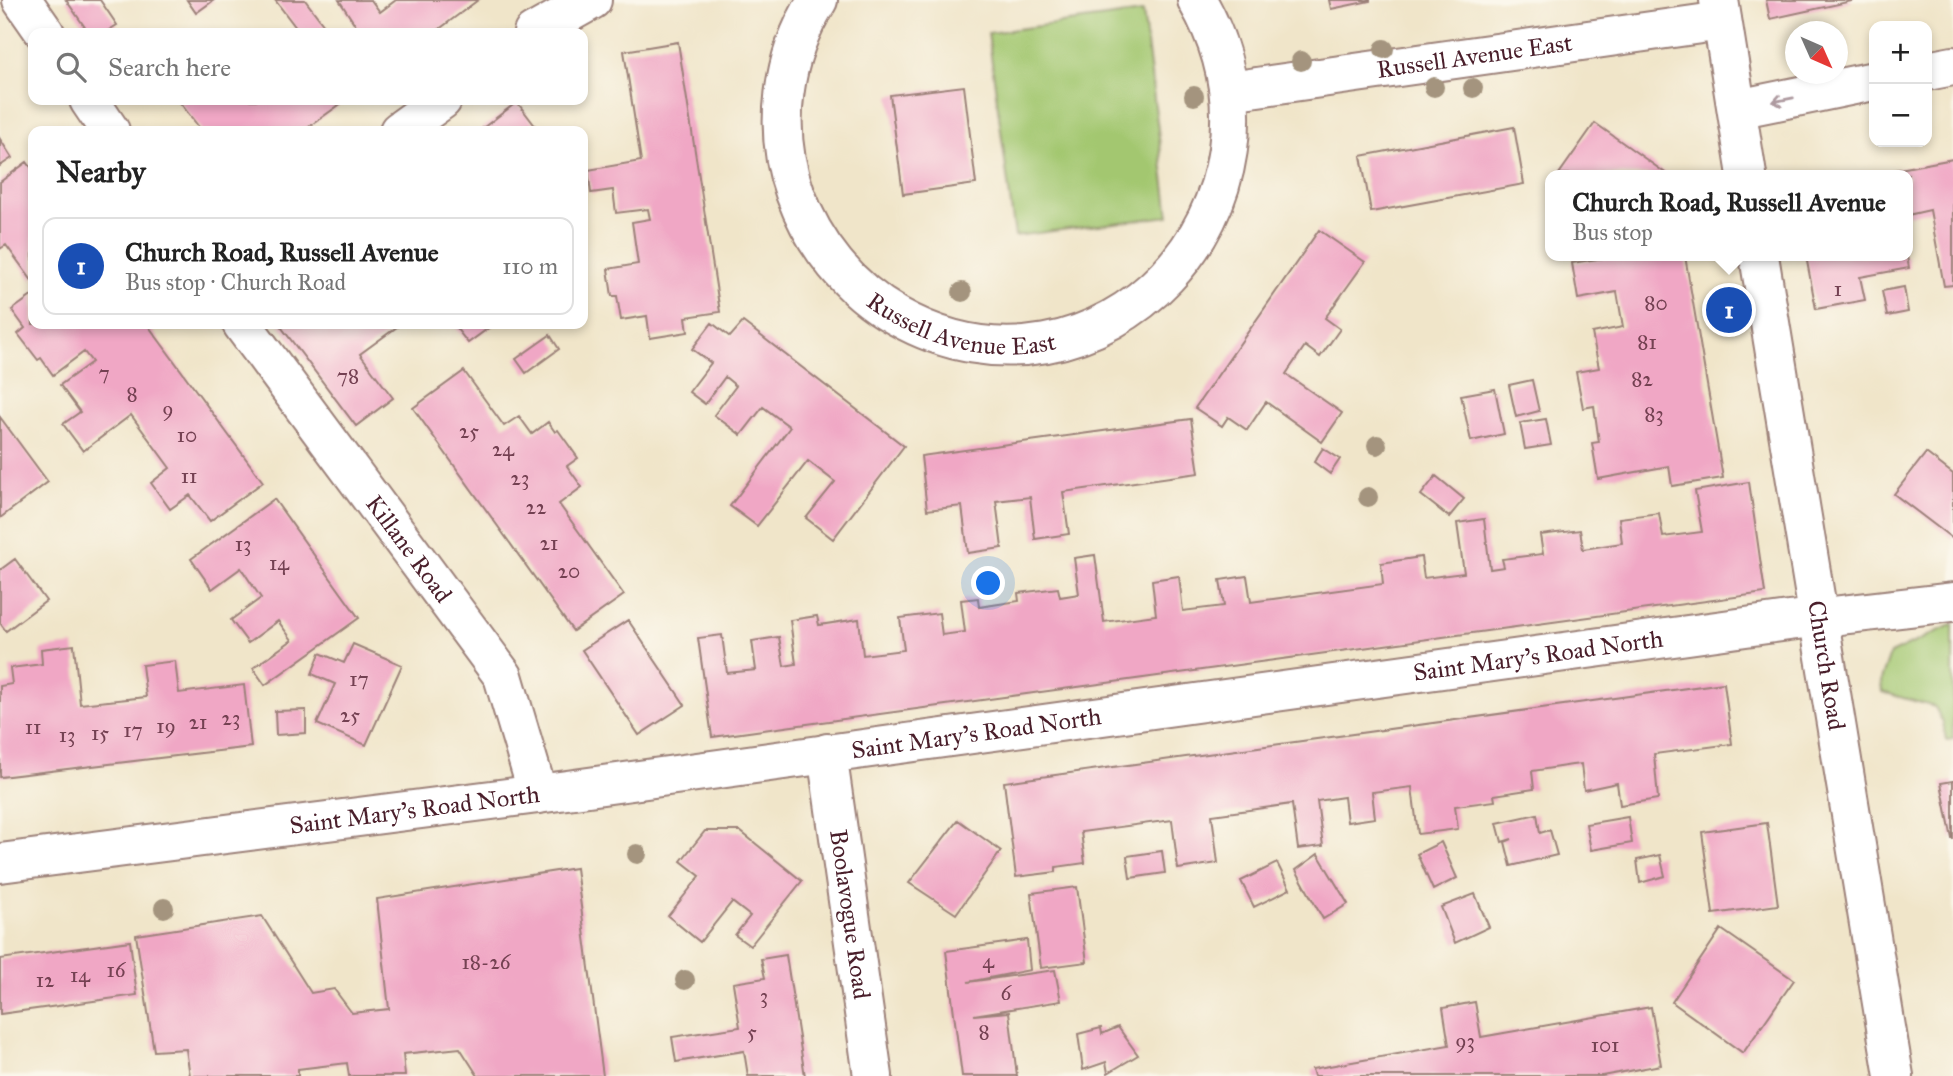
<!DOCTYPE html>
<meta charset="utf-8">
<style>
:root{--surface:#fff;--page:#f2f2f2;--text:#222;--muted:#767676;--line:#e0e0e0;--accent:#b45309}
body{margin:0;font-family:"IM FELL Great Primer",serif;background:var(--page);color:var(--text)}
.controls{position:absolute;right:21px;top:21px;display:grid;overflow:hidden;border-radius:14px;box-shadow:0 4px 10px #0003}
.controls button{width:63px;height:63px;display:grid;place-items:center;padding:0;border:0;border-bottom:2px solid var(--line);background:var(--surface);color:var(--text);font:35px sans-serif}
.compass{position:absolute;left:1785px;top:21px;width:63px;height:63px;border-radius:50%;background:var(--surface);box-shadow:0 4px 10px #0003;rotate:135deg}
.you{position:absolute;left:989px;top:584px;width:24px;height:24px;margin:-18px;border:5px solid #fff;border-radius:50%;background:#1a73e8;box-shadow:0 0 0 10px #1a73e833}
.badge{display:grid;place-items:center;width:46px;height:46px;border-radius:50%;background:var(--accent);color:#fff;font-size:23px;font-weight:700}
.pin{position:absolute;translate:-50% -50%;border:4px solid #fff;box-shadow:0 2px 7px #0006}
.popup{position:absolute;left:1545px;top:170px;width:368px;height:91px;box-sizing:border-box;display:grid;place-content:center;border-radius:14px;background:var(--surface);filter:drop-shadow(0 2px 5px #0005);font-size:23px;white-space:nowrap;color:var(--muted)}
.popup b{font-size:26px;color:var(--text)}
.popup::after{content:'';position:absolute;left:50%;top:100%;margin-left:-14px;border:14px solid transparent;border-top-color:var(--surface)}
.list{margin:0;padding:0;list-style:none}
h2{display:flex;justify-content:space-between;align-items:center;height:91px;margin:0;padding:0 28px;font-size:30px}
h2 small{font-size:23px;font-weight:400;color:var(--muted)}
.list li{display:grid;grid-template-columns:46px 1fr auto;gap:21px;align-items:center;box-sizing:border-box;height:98px;margin:0 14px 14px;padding:0 14px;border:2px solid var(--line);border-radius:14px}
.list b{display:block;font-size:26px;white-space:nowrap}
.list p{margin:0;font-size:23px;white-space:nowrap;color:var(--muted)}
.list em{font-size:23px;font-style:normal;color:var(--muted)}
.icon{flex:none;width:38px;height:38px;fill:none;stroke:currentColor;stroke-width:2;stroke-linecap:round;stroke-linejoin:round}
.map{position:relative;flex:none;width:1953px;height:1076px;overflow:hidden}
.search{position:absolute;background:var(--surface);box-shadow:0 4px 10px #0003;left:28px;top:28px;width:560px;height:77px;display:flex;align-items:center;gap:18px;box-sizing:border-box;padding:0 24px;border-radius:14px;color:var(--muted);font-size:26px}
.panel{position:absolute;background:var(--surface);box-shadow:0 4px 10px #0003;left:28px;top:126px;width:560px;height:203px;border-radius:14px}
.map>svg:first-child{display:block}
</style>
<div class="map">
<svg width="1953" height="1076" viewBox="0 0 1953 1076">
<rect width="100%" height="100%" fill="#fbf7ec"/>
<filter id="ink" filterUnits="userSpaceOnUse"><feTurbulence type="fractalNoise" baseFrequency=".0143" numOctaves="2"/><feDisplacementMap in="SourceGraphic" scale="14" xChannelSelector="R" yChannelSelector="G"/><feConvolveMatrix kernelMatrix="1 2 1 2 8 2 1 2 1" color-interpolation-filters="sRGB"/></filter>
<filter id="wash" filterUnits="userSpaceOnUse"><feTurbulence type="fractalNoise" baseFrequency=".00686" numOctaves="4" result="noise"/><feDisplacementMap in="SourceGraphic" scale="28" xChannelSelector="R" yChannelSelector="G"/><feGaussianBlur stdDeviation="1.57" result="paint"/><feColorMatrix in="noise" values="0 0 0 0 0 0 0 0 0 0 0 0 0 0 0 0 0 1.4 0 .05"/><feComposite in="paint" operator="in"/></filter>
<g filter="url(#wash)">
<rect width="100%" height="100%" fill="#f0e5c9"/>
<path fill="#a3c770" stroke="#76734e" stroke-width="2" d="M 1143,12 L 1169,216 L 1015,236 L 988,33 Z
M 1953,624 L 1953,739 L 1946,740 L 1943,723 L 1935,707 L 1882,692 L 1881,680 L 1890,654 Z"/>
<g id="blocks">
<path fill="#f0a7c5" d="M 66,0 L 100,0 L 117,25 L 104,33 L 89,33 Z
M 187,0 L 214,0 L 196,13 Z
M 275,0 L 305,0 L 330,33 L 300,33 Z
M 339,0 L 371,0 L 380,12 L 396,0 L 478,0 L 434,33 L 352,33 L 358,29 Z
M 1329,0 L 1370,0 L 1370,1 L 1331,9 Z
M 1766,0 L 1852,0 L 1852,1 L 1770,19 Z
M 678,42 L 720,312 L 686,317 L 688,332 L 650,338 L 647,316 L 621,320 L 617,296 L 612,296 L 608,269 L 638,264 L 632,222 L 650,219 L 648,209 L 616,213 L 613,190 L 591,193 L 588,170 L 641,161 L 624,51 Z
M 964,86 L 976,184 L 903,194 L 890,95 Z
M 178,100 L 346,100 L 303,131 L 202,131 Z
M 517,102 L 539,131 L 479,131 Z
M 1595,123 L 1633,150 L 1668,175 L 1559,174 Z
M 1514,127 L 1524,184 L 1371,212 L 1361,156 Z
M 0,139 L 12,158 L 0,166 Z
M 1953,159 L 1953,285 L 1944,286 L 1930,210 L 1908,215 L 1908,175 L 1873,174 Z
M 27,162 L 33,170 L 33,282 L 6,245 L 0,249 L 0,182 Z
M 1319,230 L 1365,262 L 1325,318 L 1340,329 L 1320,357 L 1305,346 L 1286,374 L 1342,413 L 1322,442 L 1266,402 L 1247,430 L 1228,417 L 1222,426 L 1195,408 Z
M 1616,256 L 1685,256 L 1723,478 L 1672,486 L 1669,466 L 1598,479 L 1592,443 L 1599,442 L 1594,406 L 1583,408 L 1576,372 L 1599,368 L 1592,333 L 1623,327 L 1617,292 L 1578,299 L 1572,263 Z
M 1806,256 L 1907,256 L 1909,268 L 1860,277 L 1865,300 L 1816,309 Z
M 1904,287 L 1908,312 L 1887,316 L 1882,291 Z
M 33,295 L 33,324 L 147,324 L 263,482 L 210,521 L 190,495 L 170,509 L 151,483 L 170,468 L 131,415 L 83,451 L 63,424 L 80,412 L 60,385 L 92,362 L 84,352 L 53,375 L 41,358 L 38,360 L 18,334 L 25,328 L 12,310 Z
M 743,322 L 904,446 L 833,539 L 806,518 L 835,482 L 808,461 L 757,526 L 730,506 L 790,427 L 763,407 L 741,435 L 714,415 L 736,386 L 725,377 L 705,404 L 689,392 L 711,363 L 692,349 L 712,323 L 730,337 Z
M 279,324 L 401,324 L 360,354 L 393,398 L 356,426 Z
M 453,324 L 494,324 L 468,343 Z
M 550,335 L 559,349 L 526,373 L 516,359 Z
M 464,371 L 504,426 L 519,416 L 532,434 L 548,422 L 555,432 L 558,430 L 578,458 L 567,466 L 582,487 L 559,504 L 624,595 L 573,631 L 413,408 Z
M 1532,380 L 1539,411 L 1516,417 L 1509,385 Z
M 1495,389 L 1504,434 L 1471,441 L 1461,395 Z
M 0,417 L 48,482 L 0,518 Z
M 1191,419 L 1199,473 L 1063,492 L 1069,534 L 1035,539 L 1030,497 L 996,501 L 1002,548 L 968,553 L 962,506 L 927,510 L 921,456 Z
M 1546,419 L 1551,445 L 1525,449 L 1520,423 Z
M 1323,448 L 1340,459 L 1330,474 L 1314,462 Z
M 1926,453 L 1953,474 L 1953,539 L 1894,494 Z
M 1436,476 L 1464,499 L 1449,517 L 1421,495 Z
M 1749,482 L 1765,593 L 712,737 L 698,638 L 722,635 L 727,673 L 756,670 L 752,641 L 779,637 L 784,666 L 796,664 L 790,620 L 817,616 L 819,625 L 859,619 L 863,655 L 904,650 L 900,618 L 939,613 L 942,635 L 965,632 L 961,600 L 978,598 L 979,607 L 1019,601 L 1018,593 L 1058,588 L 1060,597 L 1079,594 L 1074,558 L 1095,555 L 1104,622 L 1156,615 L 1152,580 L 1179,576 L 1183,611 L 1224,606 L 1220,580 L 1247,576 L 1251,602 L 1383,584 L 1381,563 L 1421,557 L 1424,578 L 1464,573 L 1457,523 L 1484,519 L 1490,569 L 1504,567 L 1502,559 L 1543,554 L 1540,535 L 1580,530 L 1583,549 L 1622,543 L 1619,518 L 1659,513 L 1663,537 L 1702,532 L 1695,491 Z
M 274,499 L 359,618 L 265,685 L 253,668 L 292,640 L 278,621 L 248,643 L 231,620 L 261,598 L 241,568 L 212,589 L 191,559 Z
M 15,559 L 46,601 L 6,631 L 0,623 L 0,570 Z
M 628,620 L 685,705 L 639,735 L 582,650 Z
M 353,644 L 402,665 L 366,745 L 317,724 L 335,684 L 312,674 L 320,653 L 344,663 Z
M 74,645 L 80,704 L 146,697 L 142,665 L 175,661 L 179,693 L 244,685 L 251,747 L 0,777 L 0,686 L 12,684 L 10,668 L 42,664 L 41,649 Z
M 1724,683 L 1732,744 L 1654,754 L 1658,799 L 1620,805 L 1617,783 L 1584,790 L 1581,764 L 1572,765 L 1532,771 L 1534,789 L 1494,795 L 1495,801 L 1455,806 L 1458,829 L 1418,834 L 1412,787 L 1372,792 L 1375,818 L 1347,822 L 1344,797 L 1317,801 L 1323,846 L 1298,849 L 1292,804 L 1212,815 L 1218,863 L 1178,869 L 1172,820 L 1081,832 L 1085,863 L 1056,867 L 1056,872 L 1016,877 L 1004,782 Z
M 306,710 L 306,733 L 276,735 L 275,711 Z
M 1953,781 L 1953,839 L 1952,839 L 1941,783 Z
M 1537,814 L 1540,833 L 1550,830 L 1557,855 L 1511,866 L 1505,842 L 1512,839 L 1502,842 L 1497,823 Z
M 1628,817 L 1632,843 L 1591,850 L 1586,824 Z
M 958,820 L 1001,851 L 956,914 L 909,883 Z
M 1767,823 L 1778,905 L 1713,914 L 1702,832 Z
M 705,831 L 740,831 L 802,881 L 750,946 L 735,935 L 750,916 L 732,902 L 700,942 L 668,916 L 700,876 L 681,861 Z
M 1441,842 L 1457,878 L 1433,890 L 1417,854 Z
M 1162,851 L 1165,873 L 1130,878 L 1127,856 Z
M 1318,854 L 1348,904 L 1323,919 L 1296,870 Z
M 1660,855 L 1665,876 L 1640,883 L 1637,860 Z
M 1277,863 L 1290,889 L 1254,907 L 1241,881 Z
M 576,868 L 603,1076 L 478,1076 L 460,1048 L 403,1054 L 405,1076 L 349,1076 L 347,1063 L 298,1069 L 298,1076 L 190,1076 L 186,1049 L 154,1051 L 136,935 L 262,916 L 311,993 L 334,989 L 352,1013 L 389,1009 L 377,899 Z
M 1077,887 L 1087,962 L 1041,968 L 1031,893 Z
M 1475,894 L 1489,927 L 1455,943 L 1441,907 Z
M 1721,929 L 1794,980 L 1743,1053 L 1672,1002 Z
M 1027,940 L 1030,970 L 968,982 L 1055,970 L 1061,1001 L 974,1015 L 1009,1012 L 1017,1076 L 962,1076 L 946,951 Z
M 130,941 L 137,995 L 0,1014 L 0,959 Z
M 786,955 L 805,1076 L 748,1076 L 744,1051 L 676,1062 L 672,1037 L 740,1027 L 733,983 L 765,978 L 761,959 Z
M 1475,1002 L 1481,1037 L 1651,1007 L 1661,1065 L 1602,1076 L 1314,1076 L 1312,1069 L 1449,1045 L 1443,1008 Z
M 1118,1027 L 1138,1055 L 1108,1073 L 1106,1062 L 1083,1070 L 1078,1034 L 1101,1028 L 1102,1034 Z"/>
</g>
</g>
<g filter="url(#ink)">
<use href="#blocks" fill-opacity="0" stroke="#9d827a" stroke-width="2"/>
<g fill="none" stroke-linecap="round" stroke-linejoin="round">
<g stroke="#9d827a" stroke-width="42">
<g id="street">
<path d="M 22,0 L 45,33"/>
<path id="s1" d="M 818,0 C 782,55 772,130 795,193 C 814,245 849,289 897,316 C 1098,430 1314,203 1197,0"/>
<path d="M 1719,0 L 1747,175"/>
<path d="M 533,33 L 592,0"/>
<path d="M 1927,71 L 1953,66"/>
<path id="s2" d="M 1229,91 L 1722,21"/>
<path d="M 89,100 L 110,131"/>
<path d="M 1737,109 L 1874,81"/>
<path d="M 399,131 L 442,100"/>
<path id="s3" d="M 1759,256 L 1894,1076"/>
<path id="s4" d="M 242,324 L 503,676 L 538,794"/>
<path id="s5" d="M 827,753 L 873,1076"/>
<path id="s6" d="M 0,863 L 538,794 L 1789,621 L 1953,602"/>
</g>
</g>
<use href="#street" stroke="#fff" stroke-width="38"/>
</g>
<g fill="#a4947e">
<circle cx="1384" cy="49" r="10"/>
<circle cx="1301" cy="61" r="10"/>
<circle cx="1434" cy="87" r="10"/>
<circle cx="1473" cy="88" r="10"/>
<circle cx="1194" cy="96" r="10"/>
<circle cx="962" cy="292" r="10"/>
<circle cx="1377" cy="445" r="10"/>
<circle cx="1368" cy="497" r="10"/>
<circle cx="637" cy="854" r="10"/>
<circle cx="164" cy="908" r="10"/>
<circle cx="685" cy="980" r="10"/>
</g>
<defs><path id="oneway-shaft" d="M-6 0H5M1.5-3L5.5 0L1.5 3" fill="none" stroke-width="1.6" stroke-linecap="round" stroke-linejoin="round" transform="scale(1.75)"/></defs>
<use stroke="#ae9aa0" href="#oneway-shaft" transform="translate(1783 100) rotate(169)"/>
</g>
<g text-anchor="middle" stroke-width="7" stroke-linejoin="round" paint-order="stroke">
<g font-size="21" fill="#744152">
<text x="1838" y="296">1</text>
<text x="1656" y="310">80</text>
<text x="1647" y="349">81</text>
<text x="104" y="380">7</text>
<text x="348" y="383">78</text>
<text x="1642" y="386">82</text>
<text x="132" y="401">8</text>
<text x="168" y="416">9</text>
<text x="1654" y="421">83</text>
<text x="469" y="438">25</text>
<text x="187" y="442">10</text>
<text x="503" y="456">24</text>
<text x="189" y="483">11</text>
<text x="520" y="485">23</text>
<text x="536" y="514">22</text>
<text x="549" y="550">21</text>
<text x="243" y="551">13</text>
<text x="279" y="570">14</text>
<text x="569" y="578">20</text>
<text x="359" y="686">17</text>
<text x="350" y="722">25</text>
<text x="231" y="725">23</text>
<text x="198" y="729">21</text>
<text x="166" y="733">19</text>
<text x="33" y="734">11</text>
<text x="133" y="737">17</text>
<text x="100" y="740">15</text>
<text x="67" y="742">13</text>
<text x="988" y="968">4</text>
<text x="486" y="969">18-26</text>
<text x="116" y="977">16</text>
<text x="80" y="982">14</text>
<text x="45" y="987">12</text>
<text x="1006" y="1000">6</text>
<text x="764" y="1003">3</text>
<text x="752" y="1039">5</text>
<text x="984" y="1039">8</text>
<text x="1465" y="1048">93</text>
<text x="1605" y="1052">101</text>
</g>
<g font-size="24" fill="#4a1f2b" stroke="#fbf7ec">
<text dy="8" stroke="none"><textPath href="#s2" startOffset="248">Russell Avenue East</textPath></text>
<text dy="8" stroke="none"><textPath href="#s1" startOffset="430">Russell Avenue East</textPath></text>
<text dy="8" stroke="none"><textPath href="#s4" startOffset="280">Killane Road</textPath></text>
<text dy="8" stroke="none"><textPath href="#s6" startOffset="1552">Saint Mary's Road North</textPath></text>
<text dy="8" stroke="none"><textPath href="#s3" startOffset="415">Church Road</textPath></text>
<text dy="8" stroke="none"><textPath href="#s6" startOffset="985">Saint Mary's Road North</textPath></text>
<text dy="8" stroke="none"><textPath href="#s6" startOffset="418">Saint Mary's Road North</textPath></text>
<text dy="8" stroke="none"><textPath href="#s5" startOffset="163">Boolavogue Road</textPath></text>
</g>
</g>
</svg>
<div class="controls">
<button>+</button>
<button>−</button>
</div>
<svg class="compass" viewBox="-18 -18 36 36"><path d="M0-13l5 13h-10z" fill="#e53935"/><path d="M0 13l5-13h-10z" fill="#767676"/></svg>
<div class="you"></div>
<div class="pin badge" style="left:1729px;top:310px;background:#1a4fb4">1</div>
<div class="popup"><b>Church Road, Russell Avenue</b>Bus stop</div>
<div class="search"><svg class="icon" aria-label="search" viewBox="0 0 24 24"><circle cx="10" cy="10" r="6"/><path d="M15 15l6 6"/></svg>Search here</div>
<section class="panel">
<h2>Nearby<small></small></h2>
<ul class="list">
<li><span class="badge" style="background:#1a4fb4">1</span><div><b>Church Road, Russell Avenue</b><p>Bus stop · Church Road</p></div><em>110 m</em></li>
</ul>
</section>
</div>
